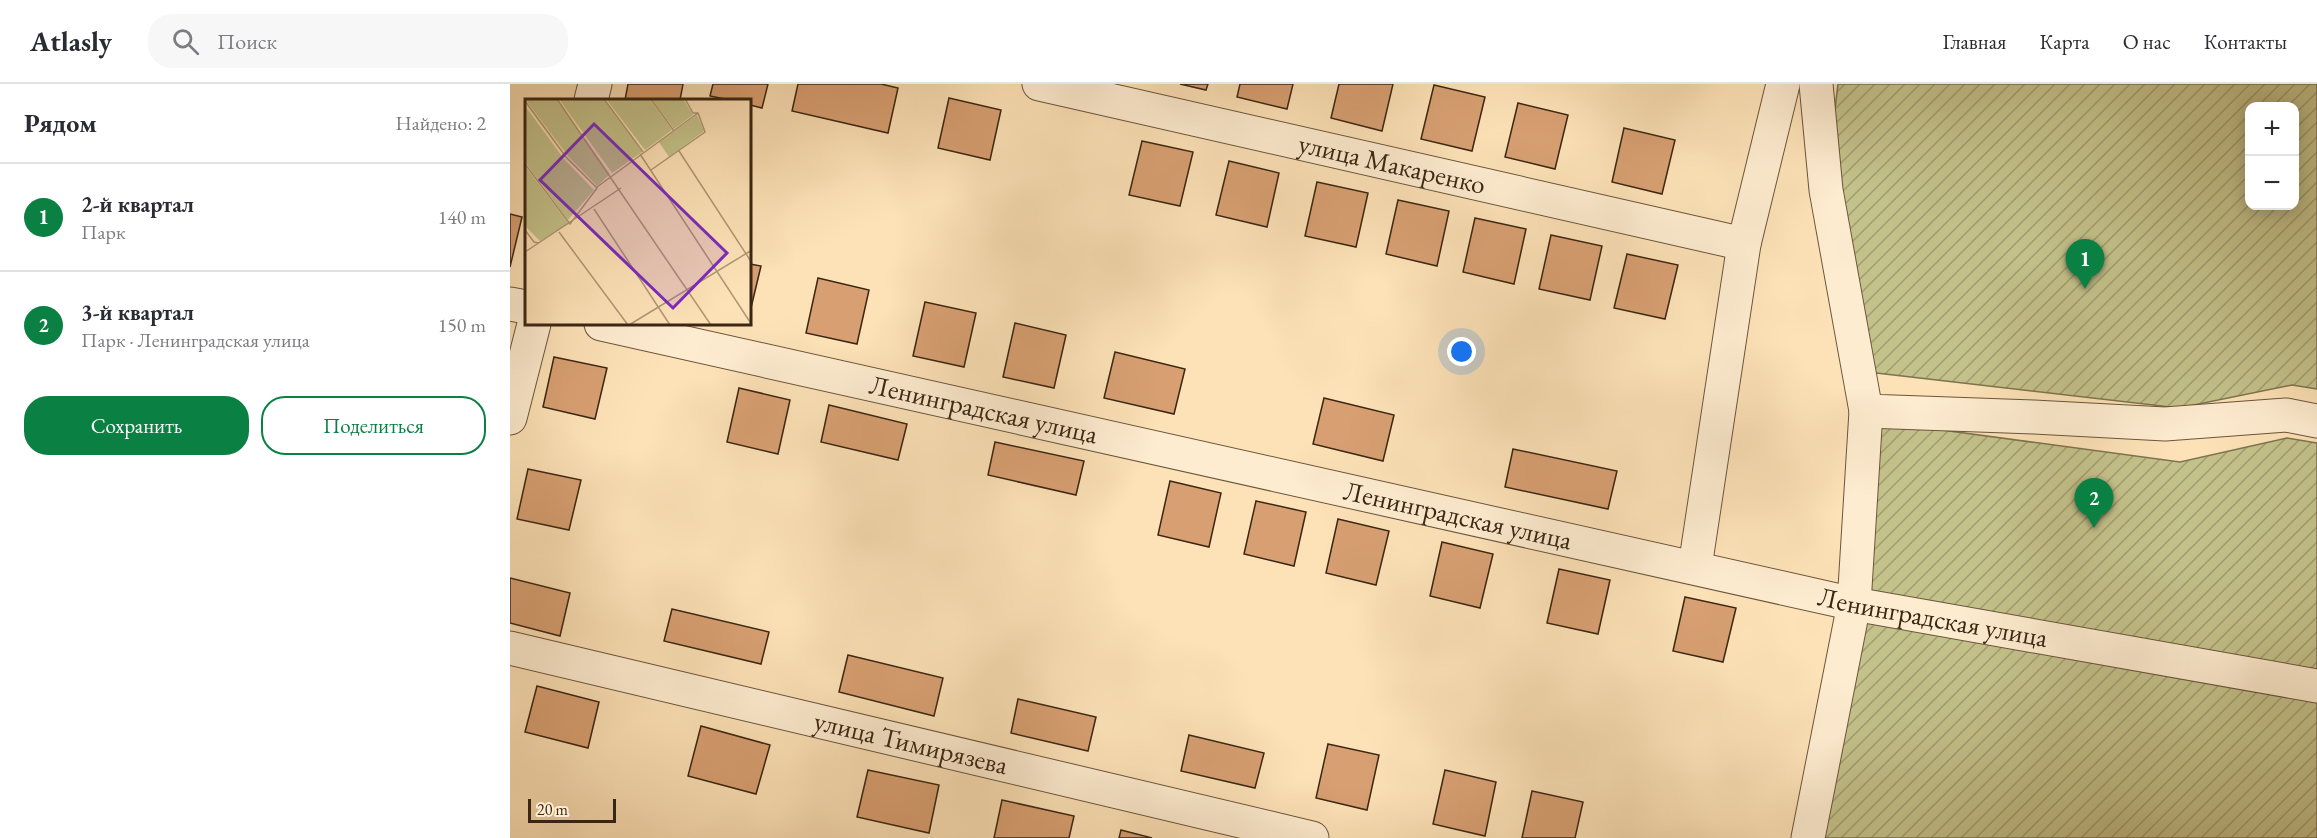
<!DOCTYPE html>
<html lang="ru">
<meta charset="utf-8">
<style>
:root{--surface:#fff;--page:#f7f7f7;--text:#2b2b33;--muted:#7c7c81;--line:#e1e1e2;--accent:#0b8043}
body{margin:0;font-family:"EB Garamond",serif;background:var(--page);color:var(--text)}
.controls{position:absolute;right:18px;top:18px;display:grid;overflow:hidden;border-radius:12px;box-shadow:0 3px 15px #0003}
.controls button{width:54px;height:54px;display:grid;place-items:center;padding:0;border:0;border-bottom:2px solid var(--line);background:var(--surface);color:var(--text);font:30px sans-serif}
.scale{position:absolute;left:18px;bottom:15px;width:88px;box-sizing:border-box;padding-left:6px;border:3px solid #3a2613;border-top:0;font-size:16px;line-height:21px;white-space:nowrap;color:#3a2613;-webkit-text-stroke:4px #feecd0;paint-order:stroke}
.you{position:absolute;left:952px;top:268px;width:21px;height:21px;margin:-15px;border:4px solid #fff;border-radius:50%;background:#1a73e8;box-shadow:0 0 0 9px #1a73e833}
.badge{display:grid;place-items:center;width:39px;height:39px;border-radius:50%;background:var(--accent);color:#fff;font-size:20px;font-weight:700}
.pin{position:absolute;translate:-50% -50px;filter:drop-shadow(0 2px 3px #0008)}
.pin::after{content:'';position:absolute;top:32px;width:21px;height:18px;background:inherit;clip-path:polygon(0 0,100% 0,50% 100%)}
.list{margin:0;padding:0;list-style:none}
h2{display:flex;justify-content:space-between;align-items:center;height:78px;margin:0;padding:0 24px;font-size:26px}
h2 small{font-size:20px;font-weight:400;color:var(--muted)}
.list li{display:grid;grid-template-columns:39px 1fr auto;gap:18px;align-items:center;box-sizing:border-box;height:108px;padding:0 24px;border-top:2px solid var(--line)}
.list b{display:block;font-size:22px;white-space:nowrap}
.list p{margin:0;font-size:20px;white-space:nowrap;color:var(--muted)}
.list em{font-size:20px;font-style:normal;color:var(--muted)}
.actions{display:flex;gap:12px;padding:18px 24px}
.actions a{flex:1;padding:14px 0;border:2px solid var(--accent);border-radius:24px;text-align:center;font-size:21px;color:var(--accent)}
.actions .main{background:var(--accent);color:#fff}
.icon{flex:none;width:33px;height:33px;fill:none;stroke:currentColor;stroke-width:2;stroke-linecap:round;stroke-linejoin:round}
.map{position:relative;flex:none;width:1807px;height:754px;overflow:hidden}
header{display:flex;align-items:center;gap:36px;box-sizing:border-box;height:84px;padding:0 30px;background:var(--surface);border-bottom:2px solid var(--line)}
header strong{font-size:28px}
nav{display:flex;gap:33px;margin-inline-start:auto;font-size:21px}
.search{width:420px;height:54px;background:var(--page);display:flex;align-items:center;gap:15px;box-sizing:border-box;padding:0 21px;border-radius:24px;color:var(--muted);font-size:22px}
main{display:flex}
aside{flex:1;background:var(--surface)}
.map>svg:first-child{display:block}
</style>
<header>
<strong>Atlasly</strong>
<div class="search"><svg class="icon" aria-label="search" viewBox="0 0 24 24"><circle cx="10" cy="10" r="6"/><path d="M15 15l6 6"/></svg>Поиск</div>
<nav><a>Главная</a><a>Карта</a><a>О нас</a><a>Контакты</a></nav>
</header>
<main>
<aside>
<h2>Рядом<small>Найдено: 2</small></h2>
<ul class="list">
<li><span class="badge">1</span><div><b>2-й квартал</b><p>Парк</p></div><em>140 m</em></li>
<li><span class="badge">2</span><div><b>3-й квартал</b><p>Парк · Ленинградская улица</p></div><em>150 m</em></li>
</ul>
<div class="actions"><a class="main">Сохранить</a><a>Поделиться</a></div>
</aside>
<div class="map">
<svg width="1807" height="754" viewBox="0 0 1807 754">
<defs>
<pattern id="garden-furrows" width="10" height="10" patternUnits="userSpaceOnUse" patternTransform="scale(1.5)"><rect width="10" height="10" fill="#c4c28b"/><path d="M-1 1l2-2M0 10L10 0M9 11l2-2" fill="none" stroke="#a09d70"/></pattern>
</defs>
<rect width="100%" height="100%" fill="#fde2b7"/>
<filter id="stains"><feTurbulence type="fractalNoise" baseFrequency=".00333" numOctaves="4"/><feColorMatrix values="0 0 0 0 .2 0 0 0 0 .09 0 0 0 0 .02 0 0 0 .5 -.17"/></filter>
<radialGradient id="worn" r=".72"><stop offset=".6" stop-color="#630" stop-opacity="0"/><stop offset="1" stop-color="#630" stop-opacity=".3"/></radialGradient>
<path fill="url(#garden-furrows)" stroke="#7f744f" stroke-width="1.5" fill-rule="evenodd" d="M 1328,0 L 1807,0 L 1807,305 L 1782,301 L 1669,324 L 1358,288 L 1319,74 ZM 1740,22 L 1784,22 L 1784,122 L 1740,122 Z
M 1365,337 L 1670,378 L 1777,354 L 1807,359 L 1807,591 L 1359,509 Z
M 1352,530 L 1807,616 L 1807,754 L 1310,754 Z"/>
<path fill="#d8a072" stroke="#3a2613" stroke-width="1.5" d="M 118,0 L 173,0 L 170,16 L 115,16 Z
M 203,0 L 258,0 L 252,24 L 240,21 L 240,16 L 220,16 L 200,12 Z
M 288,0 L 371,0 L 388,4 L 378,49 L 282,27 Z
M 670,0 L 698,0 L 696,6 Z
M 730,0 L 783,0 L 777,25 L 727,13 Z
M 829,0 L 883,0 L 872,47 L 821,34 Z
M 924,1 L 975,13 L 962,67 L 911,55 Z
M 439,14 L 491,26 L 480,76 L 428,64 Z
M 1008,19 L 1058,31 L 1045,85 L 995,73 Z
M 1114,44 L 1165,56 L 1152,110 L 1102,98 Z
M 632,57 L 683,68 L 670,122 L 619,111 Z
M 719,77 L 769,89 L 757,143 L 706,131 Z
M 807,98 L 858,109 L 846,163 L 795,152 Z
M 888,116 L 939,127 L 927,182 L 876,170 Z
M 0,130 L 12,133 L 0,183 Z
M 965,134 L 1016,145 L 1004,200 L 953,188 Z
M 1041,151 L 1092,162 L 1080,216 L 1029,205 Z
M 1117,170 L 1168,181 L 1155,235 L 1104,224 Z
M 240,180 L 251,182 L 240,228 Z
M 308,194 L 359,206 L 347,260 L 296,249 Z
M 415,218 L 466,229 L 454,283 L 403,272 Z
M 505,239 L 556,251 L 544,304 L 493,293 Z
M 605,268 L 675,285 L 664,330 L 594,314 Z
M 44,273 L 97,284 L 85,335 L 33,323 Z
M 229,304 L 280,316 L 268,370 L 217,358 Z
M 814,314 L 884,331 L 873,377 L 803,360 Z
M 319,321 L 397,340 L 388,376 L 311,358 Z
M 485,358 L 574,377 L 566,411 L 478,391 Z
M 1003,365 L 1107,387 L 1098,425 L 995,403 Z
M 18,385 L 71,396 L 59,446 L 7,435 Z
M 660,397 L 711,409 L 699,463 L 648,451 Z
M 746,417 L 796,428 L 784,482 L 734,470 Z
M 828,435 L 879,447 L 866,501 L 816,489 Z
M 932,458 L 983,470 L 970,524 L 920,512 Z
M 1049,485 L 1100,496 L 1088,550 L 1037,539 Z
M 0,494 L 60,509 L 50,552 L 0,539 Z
M 1175,513 L 1226,524 L 1213,578 L 1163,567 Z
M 162,525 L 259,548 L 251,580 L 154,557 Z
M 338,571 L 433,594 L 424,632 L 329,608 Z
M 27,602 L 89,618 L 78,664 L 15,648 Z
M 508,615 L 586,633 L 578,667 L 501,649 Z
M 191,642 L 260,661 L 246,710 L 178,692 Z
M 679,651 L 754,669 L 745,704 L 671,687 Z
M 818,660 L 869,671 L 857,726 L 806,714 Z
M 358,686 L 429,701 L 419,749 L 347,733 Z
M 935,686 L 986,698 L 975,752 L 923,740 Z
M 1022,707 L 1073,718 L 1065,754 L 1012,754 Z
M 492,716 L 564,732 L 559,754 L 484,754 Z
M 611,746 L 642,754 L 609,754 Z"/>
<g fill="none" stroke-linecap="round" stroke-linejoin="round">
<g stroke="#6b553c" stroke-width="35">
<g id="minor">
<path id="s1" d="M 529,0 L 1234,160"/>
<path d="M 1306,0 L 1316,106 L 1356,327 L 1524,333 L 1655,340 L 1776,331 L 1807,337"/>
<path d="M 81,16 L 85,0"/>
<path d="M 0,220 L 16,223"/>
<path id="s2" d="M 91,240 L 1344,520 L 1807,602"/>
<path d="M 0,334 L 24,240"/>
<path d="M 1185,483 L 1234,160 L 1273,0"/>
<path id="s3" d="M 0,564 L 802,754"/>
<path d="M 1298,754 L 1344,520 L 1356,327"/>
</g>
</g>
<use href="#minor" stroke="#feecd0" stroke-width="33"/>
</g>
<g text-anchor="middle" stroke-width="6" stroke-linejoin="round" paint-order="stroke">
<g font-size="27" fill="#3a2613" stroke="#feecd0">
<text dy="9" stroke="none"><textPath href="#s1" startOffset="362">улица Макаренко</textPath></text>
<text dy="9" stroke="none"><textPath href="#s2" startOffset="392">Ленинградская улица</textPath></text>
<text dy="9" stroke="none"><textPath href="#s2" startOffset="878">Ленинградская улица</textPath></text>
<text dy="9" stroke="none"><textPath href="#s2" startOffset="1364">Ленинградская улица</textPath></text>
<text dy="9" stroke="none"><textPath href="#s3" startOffset="412">улица Тимирязева</textPath></text>
</g>
</g>
<g transform="translate(15 15)">
<rect width="226" height="226" fill="#fde2b7"/>
<path d="M 0,0 L 31,0 L 85,75 L 72,87 L 43,57 ZM 34,0 L 78,0 L 117,53 L 87,74 ZM 81,0 L 125,0 L 147,31 L 120,51 ZM 127,0 L 158,0 L 168,16 L 149,30 ZM 0,7 L 39,60 L 69,91 L 43,121 L 0,63 ZM 172,16 L 179,32 L 144,58 L 134,43 ZM 0,67 L 44,125 L 15,142 L 0,127 Z" fill="#c4c28b"/>
<path fill="none" stroke="#af9775" stroke-width="1.5" d="M 32,0 L 186,226M 79,0 L 118,53M 126,0 L 149,32M 0,2 L 41,58 L 72,89 L 45,125 L 0,65M 154,52 L 227,164M 115,55 L 227,226M 126,71 L 180,33 L 173,14 L 168,14 L 160,0M 72,88 L 173,14M 69,110 L 145,226M 0,131 L 9,143 L 14,144M 34,133 L 103,226M 0,153 L 96,89M 104,226 L 227,151"/>
<path fill="#7b2cbf" fill-opacity="0.15" stroke="#7b2cbf" stroke-width="3" d="M 69,25 L 202,154 L 148,209 L 15,81 Z"/>
<rect width="226" height="226" fill="none" stroke="#3a2613" stroke-width="3"/>
</g>
<rect width="100%" height="100%" filter="url(#stains)"/>
<rect width="100%" height="100%" fill="url(#worn)"/>
</svg>
<div class="controls">
<button>+</button>
<button>−</button>
</div>
<div class="scale">20 m</div>
<div class="you"></div>
<div class="pin badge" style="left:1575px;top:205px">1</div>
<div class="pin badge" style="left:1584px;top:444px">2</div>
</div>
</main>
